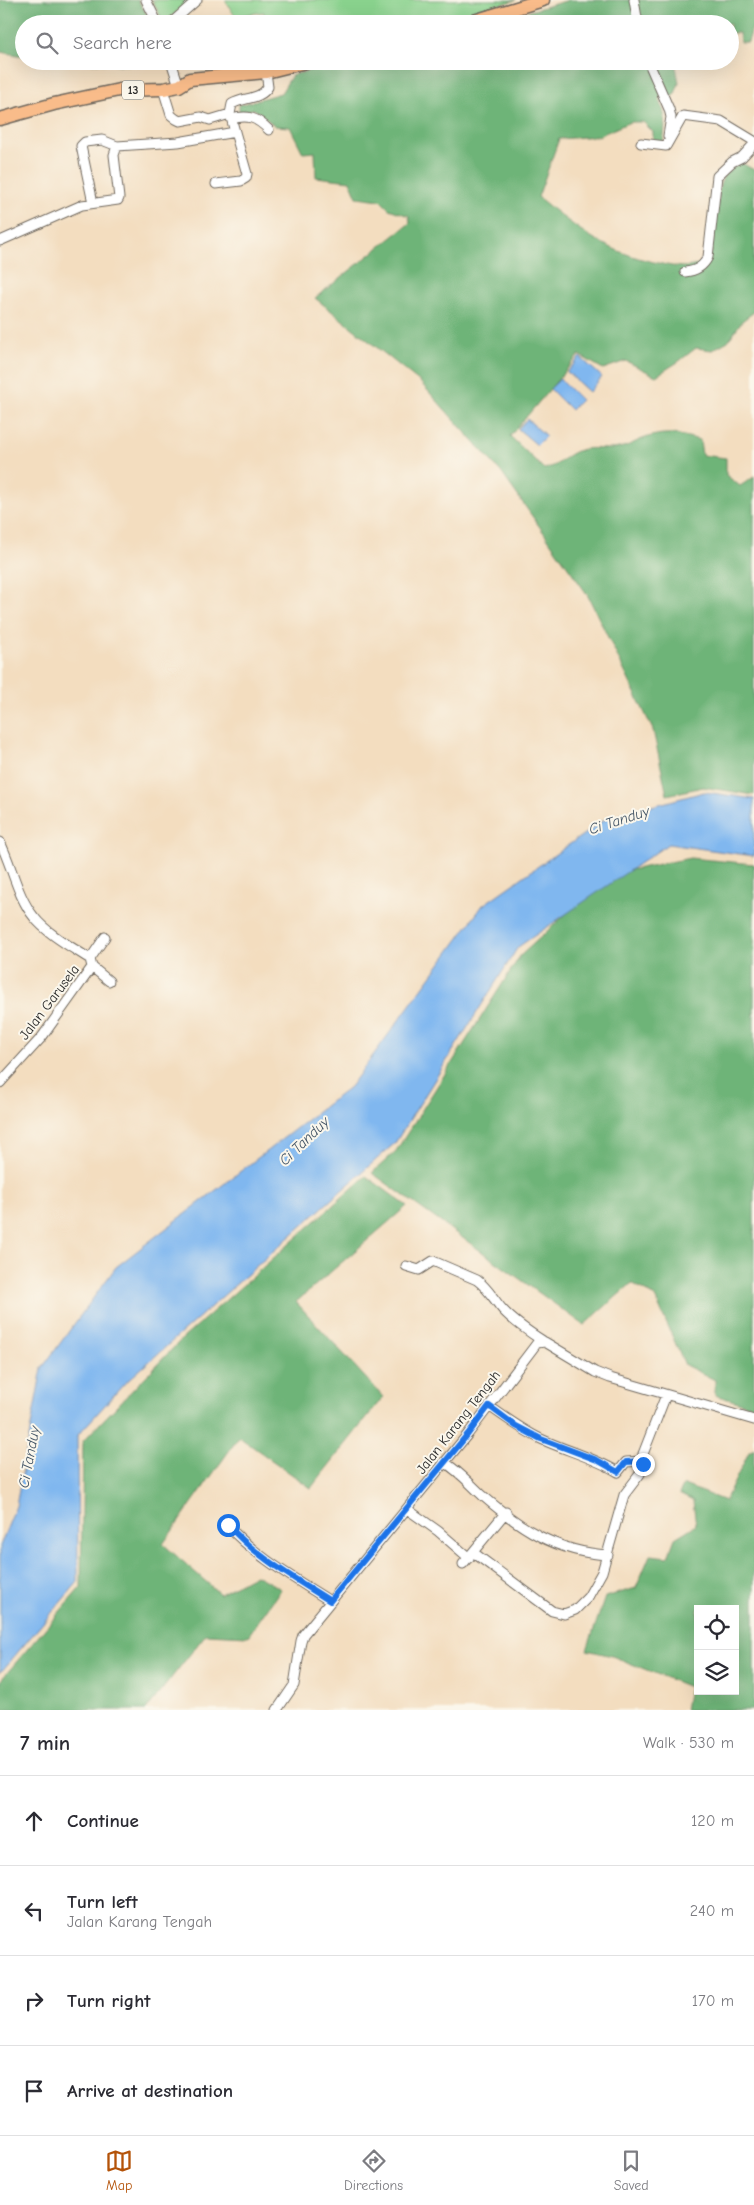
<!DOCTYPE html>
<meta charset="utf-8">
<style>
:root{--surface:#fff;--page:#f2f2f3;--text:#2b2b33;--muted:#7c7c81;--line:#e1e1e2;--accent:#b45309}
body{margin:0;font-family:"Comic Neue",sans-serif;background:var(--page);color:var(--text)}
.controls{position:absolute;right:15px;bottom:15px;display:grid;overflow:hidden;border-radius:0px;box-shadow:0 5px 20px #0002}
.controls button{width:45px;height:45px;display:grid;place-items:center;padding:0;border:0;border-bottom:1px solid var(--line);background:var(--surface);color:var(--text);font:25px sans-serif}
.stop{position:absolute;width:15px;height:15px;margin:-11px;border:4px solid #1a73e8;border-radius:50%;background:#fff}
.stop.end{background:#1a73e8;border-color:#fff;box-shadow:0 1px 5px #0008}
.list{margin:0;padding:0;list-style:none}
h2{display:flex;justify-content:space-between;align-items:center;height:65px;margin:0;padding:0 20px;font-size:21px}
h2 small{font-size:16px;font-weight:400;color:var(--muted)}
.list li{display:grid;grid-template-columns:32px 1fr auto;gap:15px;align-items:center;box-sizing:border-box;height:90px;padding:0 20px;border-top:1px solid var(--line)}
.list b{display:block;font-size:19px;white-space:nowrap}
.list p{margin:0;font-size:16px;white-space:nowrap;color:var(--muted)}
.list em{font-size:16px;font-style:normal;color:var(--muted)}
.icon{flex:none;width:28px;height:28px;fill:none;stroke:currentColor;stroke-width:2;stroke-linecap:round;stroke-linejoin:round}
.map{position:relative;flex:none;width:754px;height:1710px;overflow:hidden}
.search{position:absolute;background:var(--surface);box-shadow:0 5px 20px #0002;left:15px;right:15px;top:15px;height:55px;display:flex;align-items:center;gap:12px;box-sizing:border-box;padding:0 18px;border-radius:28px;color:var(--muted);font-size:19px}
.sheet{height:425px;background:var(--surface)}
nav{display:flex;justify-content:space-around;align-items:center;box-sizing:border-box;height:70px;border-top:1px solid var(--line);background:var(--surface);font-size:14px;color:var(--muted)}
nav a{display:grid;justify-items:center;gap:2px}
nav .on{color:var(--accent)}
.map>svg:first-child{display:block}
</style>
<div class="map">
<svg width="754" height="1710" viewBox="0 0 754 1710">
<rect width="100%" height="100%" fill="#fbf7ec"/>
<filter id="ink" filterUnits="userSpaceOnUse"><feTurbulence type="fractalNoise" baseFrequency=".02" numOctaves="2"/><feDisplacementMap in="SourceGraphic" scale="10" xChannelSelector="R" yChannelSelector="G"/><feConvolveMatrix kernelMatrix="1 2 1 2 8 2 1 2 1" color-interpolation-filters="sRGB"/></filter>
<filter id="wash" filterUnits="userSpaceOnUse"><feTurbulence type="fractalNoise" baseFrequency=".0096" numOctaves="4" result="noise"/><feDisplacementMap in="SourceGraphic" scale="20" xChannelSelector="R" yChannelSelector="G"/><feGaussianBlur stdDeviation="1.12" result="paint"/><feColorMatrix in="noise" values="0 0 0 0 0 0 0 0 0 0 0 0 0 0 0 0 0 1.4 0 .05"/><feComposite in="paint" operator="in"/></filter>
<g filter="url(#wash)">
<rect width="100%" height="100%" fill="#f3ddbf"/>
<path fill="#89d28d" stroke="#5a7e5c" d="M 152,0 L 191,0 L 164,23 Z
M 225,0 L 516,0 L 431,24 L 265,24 L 264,12 L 235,16 Z"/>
<path fill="#6eb478" stroke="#4c7052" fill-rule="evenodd" d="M 0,0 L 138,0 L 153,24 L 24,24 L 24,56 L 0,52 Z
M 569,0 L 754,0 L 754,22 L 748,42 L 740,42 L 739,33 L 730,33 L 730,24 L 705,24 L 699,20 L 689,24 L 484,24 Z
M 53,61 L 147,61 L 145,66 Z
M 348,61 L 675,61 L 679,83 L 674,96 L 659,98 C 666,113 666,126 663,142 L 653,141 L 653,132 L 643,122 L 630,122 L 598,136 L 559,139 L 538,197 C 578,230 606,252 658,263 C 670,266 684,269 696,265 C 701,264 706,258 711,254 L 720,185 L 724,175 L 740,162 L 754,170 L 754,312 L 742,321 L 728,341 L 712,350 L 696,348 L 678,362 L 656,376 L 626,361 L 603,369 L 579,355 L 510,436 L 544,469 C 561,466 563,455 580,450 C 593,446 606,451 619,448 C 626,447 633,443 640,440 C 665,430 676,434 700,440 L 702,455 L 726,458 L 726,475 L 740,486 L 754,477 L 754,795 L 703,787 L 667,795 L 653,730 L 587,594 L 501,472 L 420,382 L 315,298 L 410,223 L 409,216 L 389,209 L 380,200 L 357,197 L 350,181 L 316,177 L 315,152 L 303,153 L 290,127 L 275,126 L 254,109 L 239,112 L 239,105 L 281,93 L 292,75 Z
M 690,858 L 754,864 L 754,1407 L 715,1395 L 715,1380 L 685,1365 L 655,1297 L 632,1283 L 584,1325 L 372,1173 L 396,1151 L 520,956 L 610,874 Z
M 366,1176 L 407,1206 L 296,1302 L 383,1397 L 311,1488 L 239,1437 L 163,1544 L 220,1594 L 256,1575 L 281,1589 L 248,1636 L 206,1634 L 146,1710 L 0,1710 L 0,1681 L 81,1587 L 83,1441 L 181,1340 Z
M 754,1449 L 754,1710 L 685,1710 L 689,1687 L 612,1656 L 587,1650 L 605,1597 L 636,1588 L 650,1555 L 668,1557 L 675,1538 L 696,1525 L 693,1501 L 679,1494 L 684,1485 L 725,1501 L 749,1452 ZM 698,1609 L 735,1609 L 735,1691 L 698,1691 Z"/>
<path fill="#80b7ef" stroke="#56718d" d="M 580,357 L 602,377 L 589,392 L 567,372 Z
M 560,379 L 581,400 L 571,410 L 550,389 Z
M 527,419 L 546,436 L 537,445 L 518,429 Z
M 704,792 L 754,799 L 754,856 L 668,844 L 518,947 L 395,1143 L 124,1384 L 77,1436 L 78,1582 L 0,1673 L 0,1546 L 16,1506 L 42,1368 L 116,1267 L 350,1087 L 483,905 L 607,818 Z"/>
</g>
<g filter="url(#ink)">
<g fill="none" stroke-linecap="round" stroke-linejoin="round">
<g stroke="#71695f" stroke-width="11">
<path id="minor" d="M 146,0 L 158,24
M 634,0 L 638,24
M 170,24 L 197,0
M 171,61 L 179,86
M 648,61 L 669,109 L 671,117 L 668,136
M 163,89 L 171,115 L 176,119 L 180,121 L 201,117 L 210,120 L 230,114
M 232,119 C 248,114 257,118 269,130
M 641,143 L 666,146 L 683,116 L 721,121 L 754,141
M 216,184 L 241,181 L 246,178 L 247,174 L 235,132
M 93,203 L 81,146 L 85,142 L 102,140 L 117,146
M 0,241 L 82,205 L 118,200 L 119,198 L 114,155 L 117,146 L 178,142 L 235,132 L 230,114 L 232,104 C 244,97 260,100 268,87 L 266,72
M 685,272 C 696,271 703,267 708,257 L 717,176 L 732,162 L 742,157 L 754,144
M 0,842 C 12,866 17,896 34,917 C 46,933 73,948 90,959 L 92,967 L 42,1037 L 0,1083
M 90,959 L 105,937
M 92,967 L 109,981
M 406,1266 L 419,1270 L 433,1261 L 477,1280 C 488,1288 494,1300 503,1310 C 514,1322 529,1332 543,1341
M 489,1406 C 506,1418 522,1430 541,1439 C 567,1451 593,1457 618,1472 L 626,1462 L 643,1461
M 444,1462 C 459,1471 469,1483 482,1495 C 520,1528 556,1552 608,1555
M 407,1509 L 438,1531 L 469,1558
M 227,1525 C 256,1557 294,1578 330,1601
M 474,1553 L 552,1611 L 564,1614 L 575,1610 L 588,1597 L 602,1572 L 624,1495 L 640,1474 L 643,1454 L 666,1395
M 463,1564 L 506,1512
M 277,1710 L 294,1685 L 301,1641 L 303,1635 L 468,1434 L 537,1343 L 545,1342 L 595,1372 L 610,1378 L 754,1420"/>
</g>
<g stroke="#71695f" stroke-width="15">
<path id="highway" d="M 464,24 L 543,0
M 0,119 L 54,104 L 119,90 L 163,89 L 179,86 L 190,79 L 266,72 L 310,61"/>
</g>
<use href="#minor" stroke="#fff" stroke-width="9"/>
<use href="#highway" stroke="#f9bc8a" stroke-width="12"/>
</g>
</g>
<g fill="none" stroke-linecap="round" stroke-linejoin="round" filter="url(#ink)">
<path stroke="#1a73e8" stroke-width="6" d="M 228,1525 C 256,1557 294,1578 330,1601 L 468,1434 L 489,1406 L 516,1426 L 541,1439 L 597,1460 L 618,1472 L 626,1462 L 643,1461 L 643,1464"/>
</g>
<g text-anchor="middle" stroke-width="4" stroke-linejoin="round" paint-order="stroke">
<rect fill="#fbf7ec" stroke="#696865" stroke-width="1" x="122" y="80.5" width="22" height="19" rx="4"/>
<g font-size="12" font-weight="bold" fill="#2b2b2b">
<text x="133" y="94">13</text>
</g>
<g font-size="14" fill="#2b2b2b" stroke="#fbf7ec">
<text transform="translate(49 1002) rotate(-53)" y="5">Jalan Garusela</text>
<text transform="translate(458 1422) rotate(-52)" y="5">Jalan Karang Tengah</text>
</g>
<g font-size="15" font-style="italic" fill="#456" stroke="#fbf7ec">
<text transform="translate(619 820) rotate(-18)" y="5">Ci Tanduy</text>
<text transform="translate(304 1141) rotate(-44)" y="5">Ci Tanduy</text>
<text transform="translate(29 1457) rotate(-79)" y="5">Ci Tanduy</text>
</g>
</g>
</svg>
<div class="controls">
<button><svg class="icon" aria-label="locate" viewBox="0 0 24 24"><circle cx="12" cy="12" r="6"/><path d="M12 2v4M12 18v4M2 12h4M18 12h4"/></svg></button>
<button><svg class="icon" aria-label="layers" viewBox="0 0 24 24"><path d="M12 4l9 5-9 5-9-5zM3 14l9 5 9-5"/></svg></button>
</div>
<div class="stop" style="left:228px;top:1525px"></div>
<div class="stop end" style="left:643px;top:1464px"></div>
<div class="search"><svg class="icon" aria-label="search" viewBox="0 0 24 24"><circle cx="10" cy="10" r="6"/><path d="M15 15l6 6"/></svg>Search here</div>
</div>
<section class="sheet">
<h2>7 min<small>Walk · 530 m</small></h2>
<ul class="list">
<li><svg class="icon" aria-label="ahead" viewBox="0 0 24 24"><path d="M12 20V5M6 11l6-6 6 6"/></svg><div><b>Continue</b></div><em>120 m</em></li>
<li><svg class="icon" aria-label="left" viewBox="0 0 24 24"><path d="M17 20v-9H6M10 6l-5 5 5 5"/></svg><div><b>Turn left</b><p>Jalan Karang Tengah</p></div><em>240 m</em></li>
<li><svg class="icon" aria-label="right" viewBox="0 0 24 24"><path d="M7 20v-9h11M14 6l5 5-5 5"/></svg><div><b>Turn right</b></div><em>170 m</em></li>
<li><svg class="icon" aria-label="arrive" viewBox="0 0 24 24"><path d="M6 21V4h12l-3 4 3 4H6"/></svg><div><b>Arrive at destination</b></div></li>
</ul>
</section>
<nav>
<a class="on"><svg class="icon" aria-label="map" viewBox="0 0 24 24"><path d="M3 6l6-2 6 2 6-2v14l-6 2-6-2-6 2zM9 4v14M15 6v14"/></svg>Map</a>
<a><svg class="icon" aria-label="directions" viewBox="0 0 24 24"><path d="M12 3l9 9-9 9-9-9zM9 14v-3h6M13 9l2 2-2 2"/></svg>Directions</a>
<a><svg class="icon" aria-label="saved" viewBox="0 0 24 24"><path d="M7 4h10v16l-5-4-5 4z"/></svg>Saved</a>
</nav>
